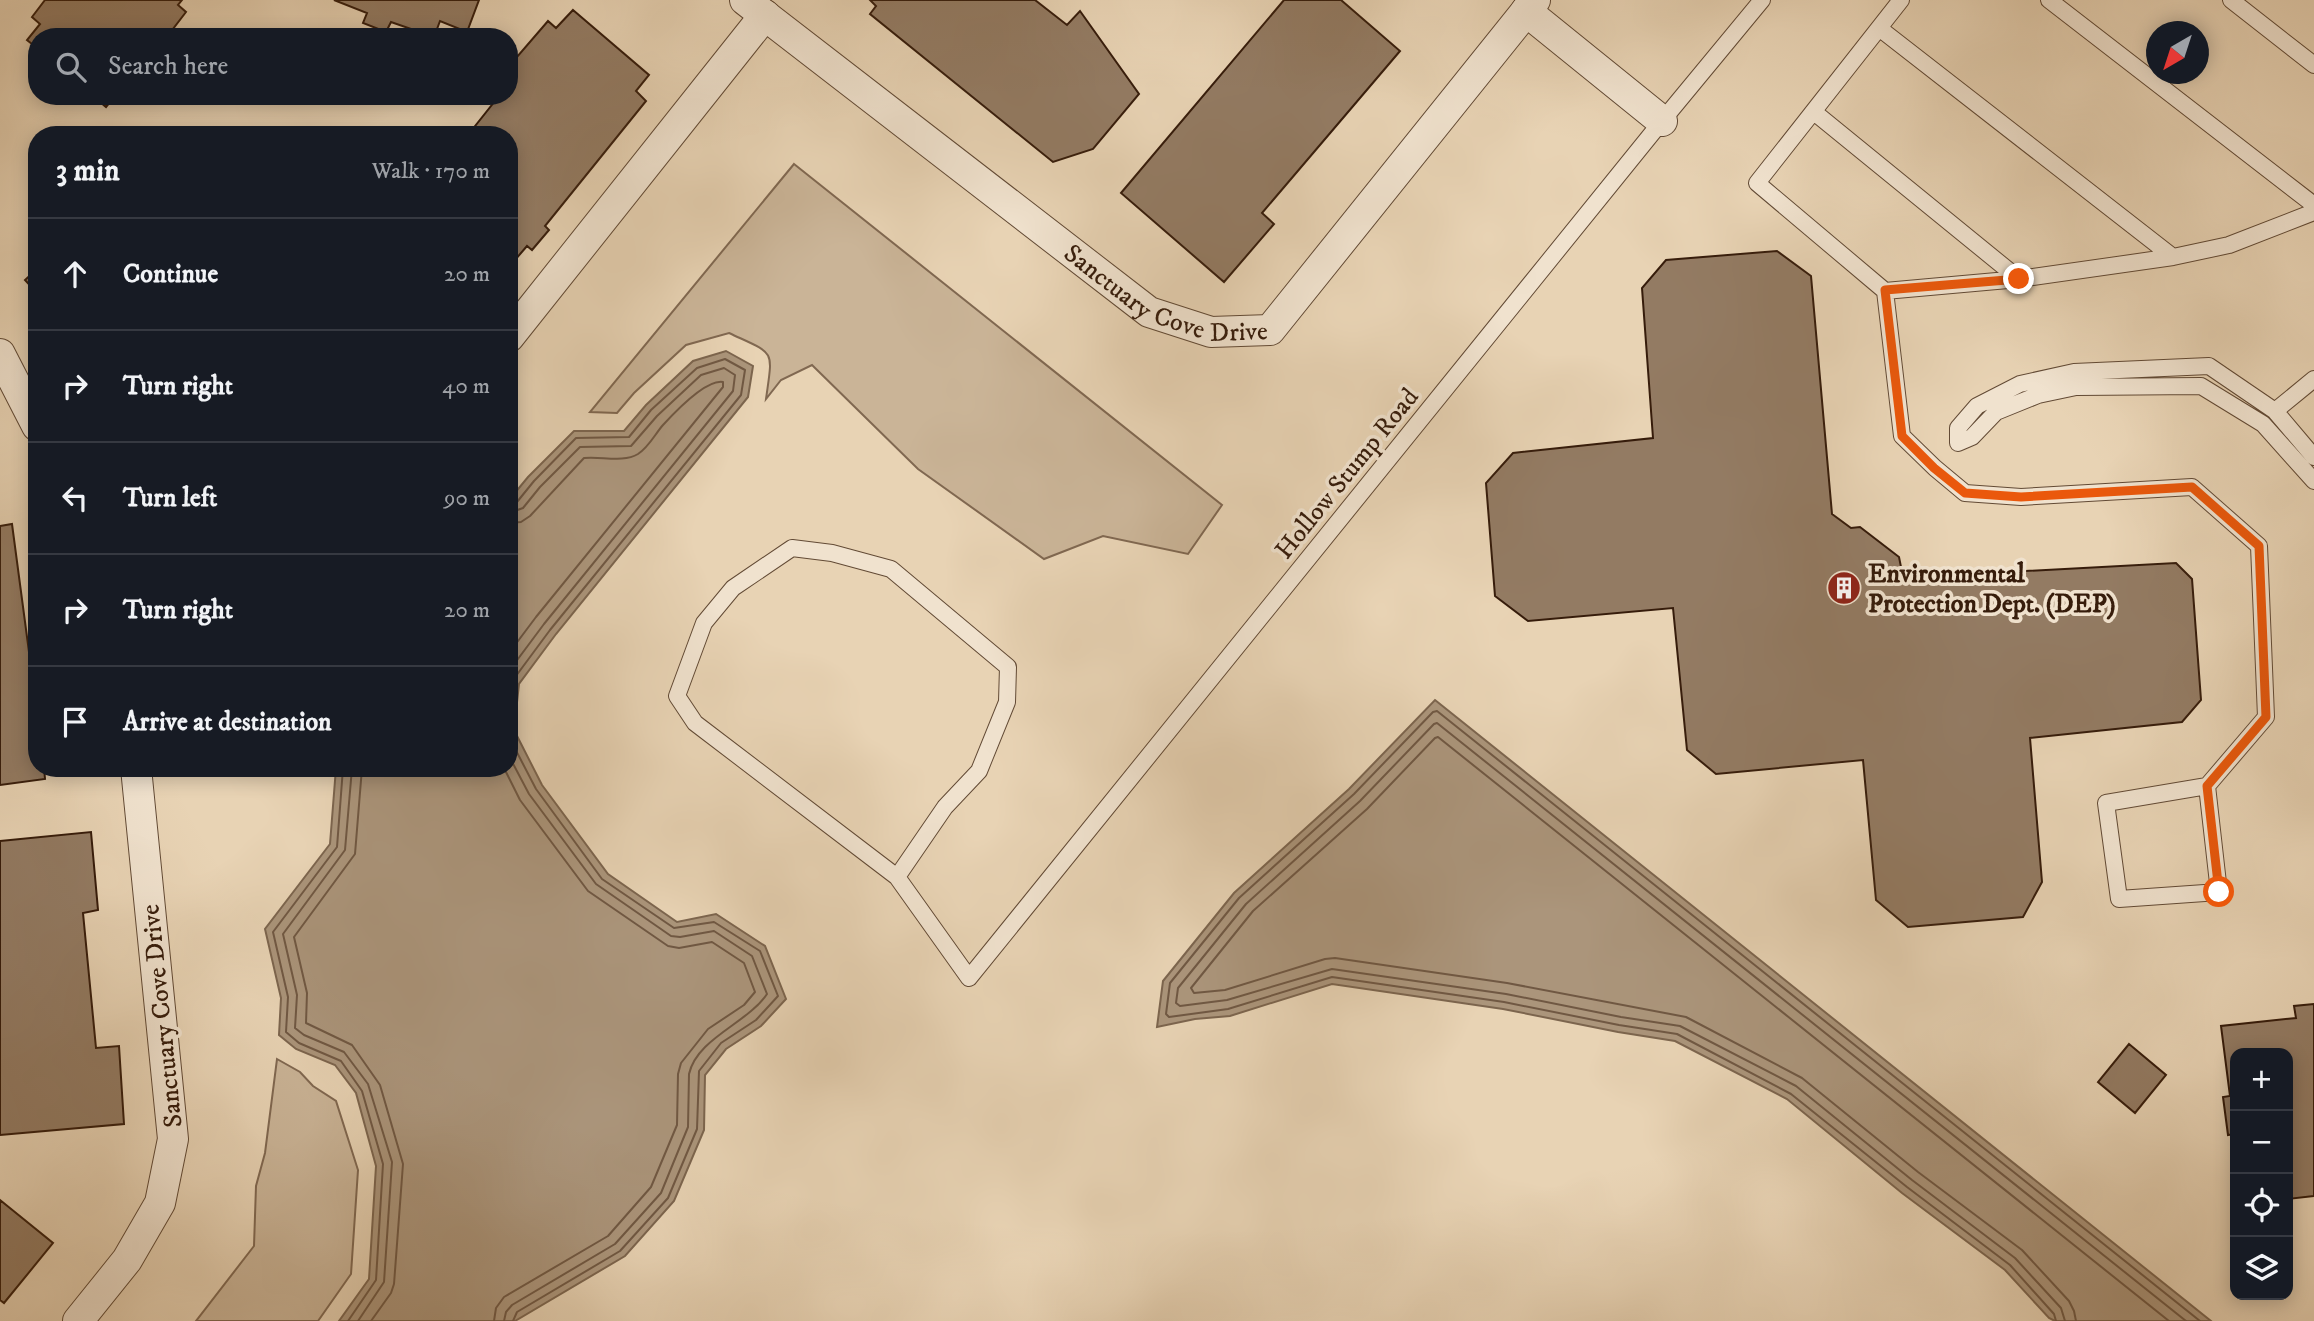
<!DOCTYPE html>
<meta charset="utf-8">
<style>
:root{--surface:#171b24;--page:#20242c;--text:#f1f3f6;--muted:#9ea1a6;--line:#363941}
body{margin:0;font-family:"IM FELL DW Pica",serif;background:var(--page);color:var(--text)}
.controls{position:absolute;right:21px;bottom:21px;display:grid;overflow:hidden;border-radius:14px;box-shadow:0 4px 18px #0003}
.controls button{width:63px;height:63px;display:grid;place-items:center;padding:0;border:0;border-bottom:2px solid var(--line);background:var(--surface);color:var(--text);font:35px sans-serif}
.compass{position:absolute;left:2146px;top:21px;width:63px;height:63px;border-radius:50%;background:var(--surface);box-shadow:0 4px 18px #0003;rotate:219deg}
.stop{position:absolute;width:21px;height:21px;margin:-16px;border:5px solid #ea580c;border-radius:50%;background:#fff}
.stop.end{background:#ea580c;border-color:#fff;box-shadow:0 2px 7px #0008}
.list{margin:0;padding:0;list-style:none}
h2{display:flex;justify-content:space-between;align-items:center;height:91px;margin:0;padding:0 28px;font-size:30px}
h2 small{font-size:23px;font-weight:400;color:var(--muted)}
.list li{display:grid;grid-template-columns:46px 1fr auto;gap:21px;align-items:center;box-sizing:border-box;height:112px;padding:0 28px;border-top:2px solid var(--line)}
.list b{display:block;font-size:26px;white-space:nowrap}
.list em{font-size:23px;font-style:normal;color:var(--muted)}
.icon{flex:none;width:38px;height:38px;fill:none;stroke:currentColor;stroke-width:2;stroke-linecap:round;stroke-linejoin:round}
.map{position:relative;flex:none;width:2314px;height:1321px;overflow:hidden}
.search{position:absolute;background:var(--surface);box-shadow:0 4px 18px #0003;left:28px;top:28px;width:490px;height:77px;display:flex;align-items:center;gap:18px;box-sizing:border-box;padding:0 24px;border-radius:28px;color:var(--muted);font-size:26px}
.panel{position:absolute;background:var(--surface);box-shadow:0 4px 18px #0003;left:28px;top:126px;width:490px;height:651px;border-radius:28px}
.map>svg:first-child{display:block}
</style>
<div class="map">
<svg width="2314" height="1321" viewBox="0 0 2314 1321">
<rect width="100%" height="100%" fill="#e8d3b4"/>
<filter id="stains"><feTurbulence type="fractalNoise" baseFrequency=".00286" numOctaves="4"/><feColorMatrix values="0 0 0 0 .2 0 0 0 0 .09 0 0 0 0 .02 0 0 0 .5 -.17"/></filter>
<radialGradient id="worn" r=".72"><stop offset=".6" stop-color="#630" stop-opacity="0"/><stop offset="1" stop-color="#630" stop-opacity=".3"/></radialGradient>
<path fill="#cab497" stroke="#806851" stroke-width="2" d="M 794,164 L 1222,505 L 1188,554 L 1103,536 L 1044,559 L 918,469 L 812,365 L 781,380 L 766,399 C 773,348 776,355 729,333 L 686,345 L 634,393 L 617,413 L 590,412 Z
M 277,1059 L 300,1072 L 313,1086 L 336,1101 L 358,1170 L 351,1274 L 318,1321 L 196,1321 L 254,1246 L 256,1186 L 265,1153 Z"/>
<path fill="#ab957b" stroke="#7c654e" stroke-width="2" d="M 726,351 L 753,366 L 748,397 L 556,634 L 519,684 L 514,730 L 542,785 L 608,874 L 677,922 L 716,914 L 765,946 L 786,999 L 761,1026 L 726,1049 L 705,1075 L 704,1130 L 674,1201 L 625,1256 L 515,1321 L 339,1321 L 369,1279 L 376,1166 L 356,1093 L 335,1065 L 296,1049 L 279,1035 L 281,998 L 265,929 L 330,844 L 336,768 L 509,768 L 509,500 L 528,477 L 574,431 L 624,431 L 646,405 L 693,361 Z
M 1435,700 L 2211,1321 L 2055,1321 L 2049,1318 L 2005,1270 L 1902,1193 L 1787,1099 L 1675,1041 L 1618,1032 L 1503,1009 L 1332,984 L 1230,1016 L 1195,1019 L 1157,1027 L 1163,981 L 1234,893 L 1349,789 Z"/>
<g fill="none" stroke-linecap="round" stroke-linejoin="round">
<path stroke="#705843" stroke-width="2" d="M 509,504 L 517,502 L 534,481 L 576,438 L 629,437 L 651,410 L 697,368 L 725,359 L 745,370 L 741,395 L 550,630 L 513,680 L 509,710
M 509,513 L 523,508 L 540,487 L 580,447 L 631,446 L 657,416 L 701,375 L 724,368 L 735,375 L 733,391 L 544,624 L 509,671
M 509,523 L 521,522 L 530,516 L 584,458 C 601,456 623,463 638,454 C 649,447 655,434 663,425 C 675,412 706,379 723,382 L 723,387 L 536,617 L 509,653
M 509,737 L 536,789 L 602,879 L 674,928 L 714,922 L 760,951 L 778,996 L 756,1020 L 721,1043 L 699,1071 L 697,1129 L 668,1198 L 620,1251 L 517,1312 L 513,1321
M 343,768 L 337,847 L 273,932 L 288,997 L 286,1032 L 299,1043 L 341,1061 L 362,1091 L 383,1164 L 376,1280 L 348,1321
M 352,768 L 345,850 L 283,934 L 297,995 L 295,1028 L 304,1035 L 344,1052 L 368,1084 L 392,1162 L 384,1282 L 358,1321
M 362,768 L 355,854 L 294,937 L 307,993 L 306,1023 L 352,1045 L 380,1085 L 403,1164 L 394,1284 L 391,1293 L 371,1321
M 494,1321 L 496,1308 L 504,1297 L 608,1236 L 651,1187 L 677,1125 L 678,1074 L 681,1063 L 708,1029 L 744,1005 L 755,992 L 744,963 L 712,942 L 679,948 L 668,946 L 588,891 L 520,800 L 504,768
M 504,1321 L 506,1312 L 512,1305 L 615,1244 L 661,1193 L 688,1127 L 689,1074 C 697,1038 748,1023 767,994 L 752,956 L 714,931 L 680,937 L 671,936 L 596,884 L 529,794 L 509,756
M 2056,1321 L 2054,1314 L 2010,1265 L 1907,1187 L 1791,1094 L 1677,1034 L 1619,1025 L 1504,1002 L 1332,977 L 1228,1009 L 1169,1017 L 1166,1014 L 1170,983 L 1239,898 L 1354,794 L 1433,712 L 1437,711 L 2200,1321
M 2065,1321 L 2061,1308 L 2015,1258 L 1912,1180 L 1796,1086 L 1680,1026 L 1621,1017 L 1506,994 L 1332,969 L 1227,1000 L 1180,1006 L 1176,1003 L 1178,988 L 1246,904 L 1360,801 L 1434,724 L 1437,723 L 2186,1321
M 2076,1321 L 2074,1311 L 2069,1301 L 2022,1250 L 1918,1172 L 1802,1078 L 1686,1017 L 1507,983 L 1335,958 L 1325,959 L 1225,990 L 1194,993 L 1191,988 L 1253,911 L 1367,809 L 1435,738 L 1438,737 L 2169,1321"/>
</g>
<path fill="#937b63" stroke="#361c0b" stroke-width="2" d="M 45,0 L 182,0 L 178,5 L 186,12 L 173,29 L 181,37 L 37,37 L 37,48 L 27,40 L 40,24 L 32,17 Z
M 334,0 L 479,0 L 467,32 L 440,21 L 434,37 L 391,22 L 386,32 L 363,23 L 367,13 Z
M 870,0 L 1035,0 L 1067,25 L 1080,11 L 1139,94 L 1093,149 L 1053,162 L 870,14 L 876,6 Z
M 1284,0 L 1341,0 L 1400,51 L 1262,213 L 1274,224 L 1224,282 L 1121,193 Z
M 573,10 L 649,75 L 636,91 L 646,101 L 545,226 L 549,230 L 532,250 L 527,246 L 509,267 L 509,135 L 468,135 L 499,96 L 509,96 L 509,52 L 517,57 L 548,21 L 556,28 Z
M 93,96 L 115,96 L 106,107 Z
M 1777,251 L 1811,276 L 1832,514 L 1851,528 L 1860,527 L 1899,557 L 1901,567 L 1914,577 L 2176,563 L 2192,579 L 2201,700 L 2182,722 L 2030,738 L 2042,882 L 2023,917 L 1908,927 L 1876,900 L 1863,760 L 1716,774 L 1687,750 L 1673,608 L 1528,621 L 1495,596 L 1486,483 L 1513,453 L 1653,438 L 1642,288 L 1666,260 Z
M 37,269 L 37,293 L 25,280 Z
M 12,524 L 37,712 L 37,768 L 44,768 L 45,779 L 0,785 L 0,526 Z
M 91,832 L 98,910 L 83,913 L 96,1048 L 119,1046 L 124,1124 L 0,1135 L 0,841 Z
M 2314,1004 L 2314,1196 L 2288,1199 L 2288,1053 L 2235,1053 L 2235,1134 L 2228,1135 L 2223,1097 L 2230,1096 L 2221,1026 L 2296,1018 L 2294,1006 Z
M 2129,1044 L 2166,1075 L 2135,1113 L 2098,1082 Z
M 0,1200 L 53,1243 L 4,1303 L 0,1300 Z"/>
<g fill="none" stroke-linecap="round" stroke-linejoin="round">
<g stroke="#624a35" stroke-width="18">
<path id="lane" d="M 1901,0 L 1757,183 L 1885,291 L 2019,279 L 2173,257 L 2229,245 L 2314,212
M 2049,0 L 2314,205
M 2231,0 L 2314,65
M 1879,28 L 2173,257
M 1814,112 L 2019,279
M 1885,291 L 1902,436 L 1935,468 L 1965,493 L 2021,497 L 2192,487 L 2259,546 L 2266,717 L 2207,786 L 2106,803 L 2119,899 L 2219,892 L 2207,786
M 2275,411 L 2314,379
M 2314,457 L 2275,411 L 2209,366 L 2074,372 L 2020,384 L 1977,406 L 1958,428 L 1958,443 L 1972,437 L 1996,412 L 2038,395 L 2076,387 L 2201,386 L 2263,424 L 2314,481
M 897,877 L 945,807 L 979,771 L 1007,702 L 1008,667 L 891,569 L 832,553 L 792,548 L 733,588 L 704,623 L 677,696 L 695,723 L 897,877 L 969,978 L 1662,121 L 1762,0"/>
</g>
<g stroke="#624a35" stroke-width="32">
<g id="street">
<path id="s1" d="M 745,0 L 1149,312 L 1211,332 L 1270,330 L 1535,0"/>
<path d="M 1526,11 L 1662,121"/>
<path d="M 509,337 L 765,15"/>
<path d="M 0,354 L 37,426"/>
<path d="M 78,1321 L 127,1260 L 160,1203 L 173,1139 L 136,768"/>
</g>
</g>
<use href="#lane" stroke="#f0e2ce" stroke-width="16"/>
<use href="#street" stroke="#f0e2ce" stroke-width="30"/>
</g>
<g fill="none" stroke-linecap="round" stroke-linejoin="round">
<path stroke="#ea580c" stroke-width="9" d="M 2019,279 L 1885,290 L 1902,436 L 1934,468 L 1965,493 L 2021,497 L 2192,487 L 2259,546 L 2266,717 L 2207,786 L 2219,892"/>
</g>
<defs>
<g id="building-disc" transform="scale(1.75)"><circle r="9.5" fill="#8f2418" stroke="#f0e2ce"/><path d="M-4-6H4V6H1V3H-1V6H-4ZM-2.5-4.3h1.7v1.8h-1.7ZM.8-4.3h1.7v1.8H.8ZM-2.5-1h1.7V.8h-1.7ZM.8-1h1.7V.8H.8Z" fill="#fff"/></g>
</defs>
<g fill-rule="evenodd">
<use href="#building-disc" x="1844" y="588"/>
</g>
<g text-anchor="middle" stroke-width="7" stroke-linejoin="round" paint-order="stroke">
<g font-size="26" fill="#361c0b" stroke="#f0e2ce">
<text dy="9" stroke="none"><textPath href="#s1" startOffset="520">Sanctuary Cove Drive</textPath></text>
<text transform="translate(1346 473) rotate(-51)" y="9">Hollow Stump Road</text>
<text transform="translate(161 1016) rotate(-96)" y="9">Sanctuary Cove Drive</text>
</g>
<g font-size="26" font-weight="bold" fill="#361c0b" stroke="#f0e2ce" text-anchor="start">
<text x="1868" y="582">Environmental<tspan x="1868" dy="30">Protection Dept. (DEP)</tspan></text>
</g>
</g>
<rect width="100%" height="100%" filter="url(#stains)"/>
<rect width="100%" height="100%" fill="url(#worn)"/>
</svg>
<div class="controls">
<button>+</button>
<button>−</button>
<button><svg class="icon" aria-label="locate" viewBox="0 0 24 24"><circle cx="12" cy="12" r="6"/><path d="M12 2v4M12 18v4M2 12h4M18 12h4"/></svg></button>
<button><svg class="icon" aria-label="layers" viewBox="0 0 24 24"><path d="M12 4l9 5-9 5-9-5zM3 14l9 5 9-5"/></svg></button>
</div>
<svg class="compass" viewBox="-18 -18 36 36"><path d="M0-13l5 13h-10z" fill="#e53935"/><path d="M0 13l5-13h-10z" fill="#9ea1a6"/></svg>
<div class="stop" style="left:2219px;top:892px"></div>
<div class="stop end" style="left:2019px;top:279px"></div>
<div class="search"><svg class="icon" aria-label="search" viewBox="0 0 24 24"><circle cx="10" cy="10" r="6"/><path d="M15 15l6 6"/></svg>Search here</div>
<section class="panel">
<h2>3 min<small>Walk · 170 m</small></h2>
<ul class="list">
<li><svg class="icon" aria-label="ahead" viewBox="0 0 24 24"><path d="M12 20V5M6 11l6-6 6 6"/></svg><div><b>Continue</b></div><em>20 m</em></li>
<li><svg class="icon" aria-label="right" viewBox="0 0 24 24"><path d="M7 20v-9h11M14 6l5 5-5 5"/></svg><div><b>Turn right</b></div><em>40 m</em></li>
<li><svg class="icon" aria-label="left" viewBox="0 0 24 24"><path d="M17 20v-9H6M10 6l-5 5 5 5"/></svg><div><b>Turn left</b></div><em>90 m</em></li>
<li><svg class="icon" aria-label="right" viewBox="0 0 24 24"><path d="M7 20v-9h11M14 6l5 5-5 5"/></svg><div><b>Turn right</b></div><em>20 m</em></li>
<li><svg class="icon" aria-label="arrive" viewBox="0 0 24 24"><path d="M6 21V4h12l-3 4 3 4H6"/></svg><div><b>Arrive at destination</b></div></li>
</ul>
</section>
</div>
